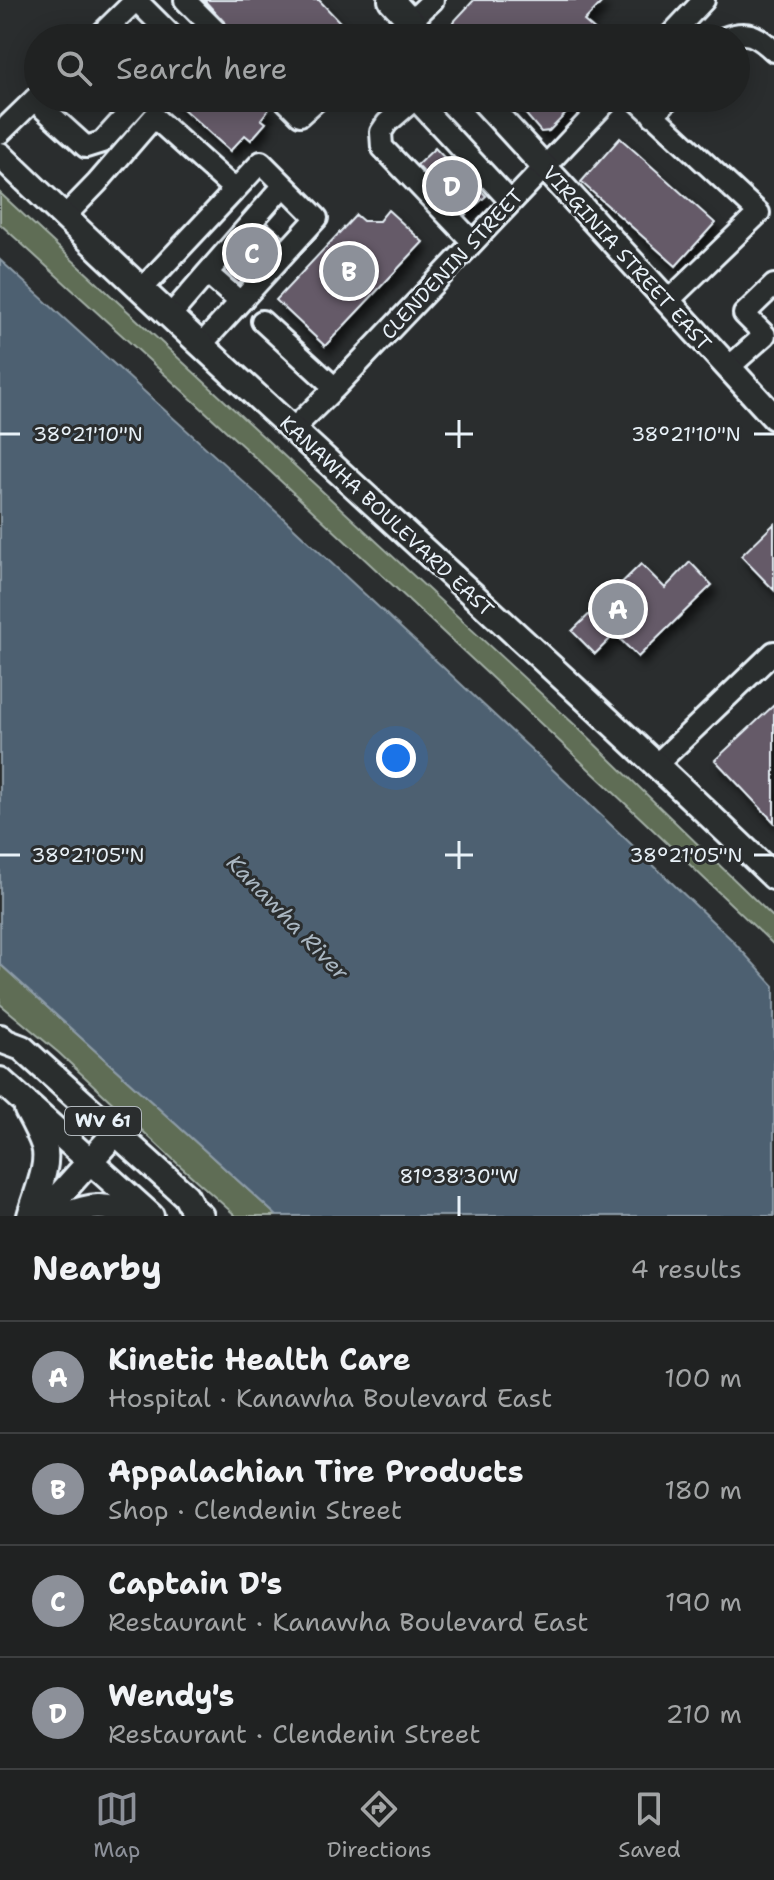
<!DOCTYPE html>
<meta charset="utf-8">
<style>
:root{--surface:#202222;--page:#282a2a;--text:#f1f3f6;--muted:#a2a4a5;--line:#3d3f40;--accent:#8c9099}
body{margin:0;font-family:"Shantell Sans",sans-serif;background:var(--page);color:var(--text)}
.you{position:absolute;left:396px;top:758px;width:28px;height:28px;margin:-20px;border:6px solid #fff;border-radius:50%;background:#1a73e8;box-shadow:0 0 0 12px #1a73e833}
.badge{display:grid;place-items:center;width:52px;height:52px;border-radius:50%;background:var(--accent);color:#fff;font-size:26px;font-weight:700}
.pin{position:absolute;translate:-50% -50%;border:4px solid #fff;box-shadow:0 2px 8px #0006}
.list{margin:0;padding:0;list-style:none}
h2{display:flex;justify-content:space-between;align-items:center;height:104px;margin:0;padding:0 32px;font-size:34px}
h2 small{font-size:26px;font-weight:400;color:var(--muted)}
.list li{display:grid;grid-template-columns:52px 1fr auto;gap:24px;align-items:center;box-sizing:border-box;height:112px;padding:0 32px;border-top:2px solid var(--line)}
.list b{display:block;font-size:30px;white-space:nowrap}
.list p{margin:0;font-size:26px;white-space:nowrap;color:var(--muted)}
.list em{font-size:26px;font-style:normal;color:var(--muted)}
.icon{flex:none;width:44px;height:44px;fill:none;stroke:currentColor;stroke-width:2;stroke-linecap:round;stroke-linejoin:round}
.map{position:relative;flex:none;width:774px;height:1216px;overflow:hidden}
.search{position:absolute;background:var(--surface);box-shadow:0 4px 20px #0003;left:24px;right:24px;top:24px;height:88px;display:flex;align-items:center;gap:20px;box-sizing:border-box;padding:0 28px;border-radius:44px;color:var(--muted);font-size:30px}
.sheet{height:552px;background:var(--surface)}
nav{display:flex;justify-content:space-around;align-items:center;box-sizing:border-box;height:112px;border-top:2px solid var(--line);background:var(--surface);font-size:22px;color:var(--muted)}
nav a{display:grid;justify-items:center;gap:4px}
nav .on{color:var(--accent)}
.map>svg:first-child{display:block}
</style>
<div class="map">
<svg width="774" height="1216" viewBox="0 0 774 1216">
<defs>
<filter id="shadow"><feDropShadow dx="5" dy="8" stdDeviation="4" flood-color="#0009"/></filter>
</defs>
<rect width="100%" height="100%" fill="#2a2d2e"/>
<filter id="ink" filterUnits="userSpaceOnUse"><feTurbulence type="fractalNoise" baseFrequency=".0125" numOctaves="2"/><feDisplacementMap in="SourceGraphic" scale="16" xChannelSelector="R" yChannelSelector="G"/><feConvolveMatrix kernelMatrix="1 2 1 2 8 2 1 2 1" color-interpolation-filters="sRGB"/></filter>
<g filter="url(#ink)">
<path fill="#5e6d55" stroke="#a3afa6" stroke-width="2" d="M 0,193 L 576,726 L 774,918 L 774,945 C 519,701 261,461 0,224 Z
M 0,964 L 277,1216 L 236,1216 L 177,1163 L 59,1053 L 0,1004 Z"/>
<path fill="#4e6171" stroke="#8c9ba7" stroke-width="2" d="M 0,260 L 282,517 L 549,766 L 732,940 L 774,986 L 774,1216 L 277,1216 L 0,964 Z"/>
<path fill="#655a68" stroke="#e8f1f8" stroke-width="2" filter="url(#shadow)" d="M 204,0 L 319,0 L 355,38 L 239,38 Z
M 474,0 L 604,0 L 584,21 L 604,38 L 455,38 L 447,29 Z
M 171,98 L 256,98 L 269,109 L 261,119 L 266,123 L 251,140 L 245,135 L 230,151 Z
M 512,98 L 581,98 L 549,131 L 541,132 Z
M 620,138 L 715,223 L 676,266 L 581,182 Z
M 435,148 L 461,175 L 464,173 L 486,196 L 465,215 L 417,165 Z
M 388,210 L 423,242 L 325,346 L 276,300 L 356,215 L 363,221 L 379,221 Z
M 268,223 L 283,236 L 239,284 L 225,272 Z
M 774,524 L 774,590 L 741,556 Z
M 690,562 L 712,585 L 638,657 L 615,634 L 595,654 L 572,631 L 641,564 L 665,588 Z
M 774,705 L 774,822 L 715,760 Z"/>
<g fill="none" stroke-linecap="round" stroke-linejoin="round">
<g stroke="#e8f1f8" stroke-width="26">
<path id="minor" d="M 136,0 L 174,38
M 185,0 L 223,38
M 411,21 L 433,0
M 97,38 L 136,0
M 668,38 L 704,0
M 724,38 C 747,29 757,35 774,51
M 283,98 L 300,115 L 319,98
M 416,98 L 387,123 L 381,132 L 382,147 L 473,242
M 635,98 L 759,213 L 667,302
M 415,99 L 511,202
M 34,100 L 86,147 L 102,142 L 142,98
M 653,116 L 669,98
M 0,133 L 38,96
M 64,217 L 97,183 L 154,117 L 235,190 L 142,289
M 207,273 L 284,185
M 169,317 L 207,273 L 240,302
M 262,321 L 335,388
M 201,345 L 317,218 L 261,162 L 235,190
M 728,368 L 765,335 L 744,314 L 774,285
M 292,430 L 335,388 L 610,98
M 657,764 L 774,652"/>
</g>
<g stroke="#e8f1f8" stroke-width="30">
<path id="major" d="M 391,0 L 426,38
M 481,98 L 774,417
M 0,155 C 254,400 520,632 774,877
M 0,1037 L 6,1042 L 22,1048 L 186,1196 L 192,1208 L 201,1216
M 0,1080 L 151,1216
M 27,1110 C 33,1121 40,1134 44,1146 C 50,1166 35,1196 30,1216
M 41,1216 L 108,1141
M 64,1216 C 90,1205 106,1203 132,1216"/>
</g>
<use href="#minor" stroke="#2a2d2e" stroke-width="20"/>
<use href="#major" stroke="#2a2d2e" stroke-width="24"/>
</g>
</g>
<path fill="none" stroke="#e8f1f8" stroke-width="3" d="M 459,420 L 459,448M 0,434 L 20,434M 445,434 L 473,434M 754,434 L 774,434M 459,841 L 459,869M 0,855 L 20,855M 445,855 L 473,855M 754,855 L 774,855M 459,1196 L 459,1216"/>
<g text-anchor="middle" stroke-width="6" stroke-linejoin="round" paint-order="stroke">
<rect fill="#2a2d2e" stroke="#afb6bb" stroke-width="2" x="65" y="1107" width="76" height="28" rx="6"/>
<g font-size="18" font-weight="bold" fill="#e8f1f8">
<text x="103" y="1127">WV 61</text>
</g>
<g font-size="20" fill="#e8f1f8" stroke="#2a2d2e">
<text transform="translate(627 258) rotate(48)" y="7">VIRGINIA STREET EAST</text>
<text transform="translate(452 264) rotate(-47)" y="7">CLENDENIN STREET</text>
<text transform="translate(387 516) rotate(43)" y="7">KANAWHA BOULEVARD EAST</text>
</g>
<g font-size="22" font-style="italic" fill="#aab7c2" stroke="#2a2d2e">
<text transform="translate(288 917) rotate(46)" y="8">Kanawha River</text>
</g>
</g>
<g font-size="20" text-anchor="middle" fill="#e8f1f8" stroke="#2a2d2e" stroke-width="6" stroke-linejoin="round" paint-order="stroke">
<text x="88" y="441">38°21'10"N</text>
<text x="686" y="441">38°21'10"N</text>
<text x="88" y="862">38°21'05"N</text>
<text x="686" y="862">38°21'05"N</text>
<text x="459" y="1183">81°38'30"W</text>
</g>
</svg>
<div class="you"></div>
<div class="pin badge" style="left:618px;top:609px">A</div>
<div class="pin badge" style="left:349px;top:271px">B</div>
<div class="pin badge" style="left:252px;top:253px">C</div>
<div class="pin badge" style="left:452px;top:186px">D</div>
<div class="search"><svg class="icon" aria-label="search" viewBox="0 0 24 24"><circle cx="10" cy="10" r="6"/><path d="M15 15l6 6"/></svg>Search here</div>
</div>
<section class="sheet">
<h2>Nearby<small>4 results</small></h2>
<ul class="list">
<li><span class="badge">A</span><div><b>Kinetic Health Care</b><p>Hospital · Kanawha Boulevard East</p></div><em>100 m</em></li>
<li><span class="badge">B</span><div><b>Appalachian Tire Products</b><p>Shop · Clendenin Street</p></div><em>180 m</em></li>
<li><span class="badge">C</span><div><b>Captain D's</b><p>Restaurant · Kanawha Boulevard East</p></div><em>190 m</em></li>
<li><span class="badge">D</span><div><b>Wendy's</b><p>Restaurant · Clendenin Street</p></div><em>210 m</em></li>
</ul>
</section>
<nav>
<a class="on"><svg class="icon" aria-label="map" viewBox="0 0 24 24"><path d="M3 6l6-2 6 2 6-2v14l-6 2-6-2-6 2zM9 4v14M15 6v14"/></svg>Map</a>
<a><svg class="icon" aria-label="directions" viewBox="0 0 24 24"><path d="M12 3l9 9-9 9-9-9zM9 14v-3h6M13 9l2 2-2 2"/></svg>Directions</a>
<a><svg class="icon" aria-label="saved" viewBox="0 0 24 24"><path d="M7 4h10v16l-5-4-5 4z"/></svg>Saved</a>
</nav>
